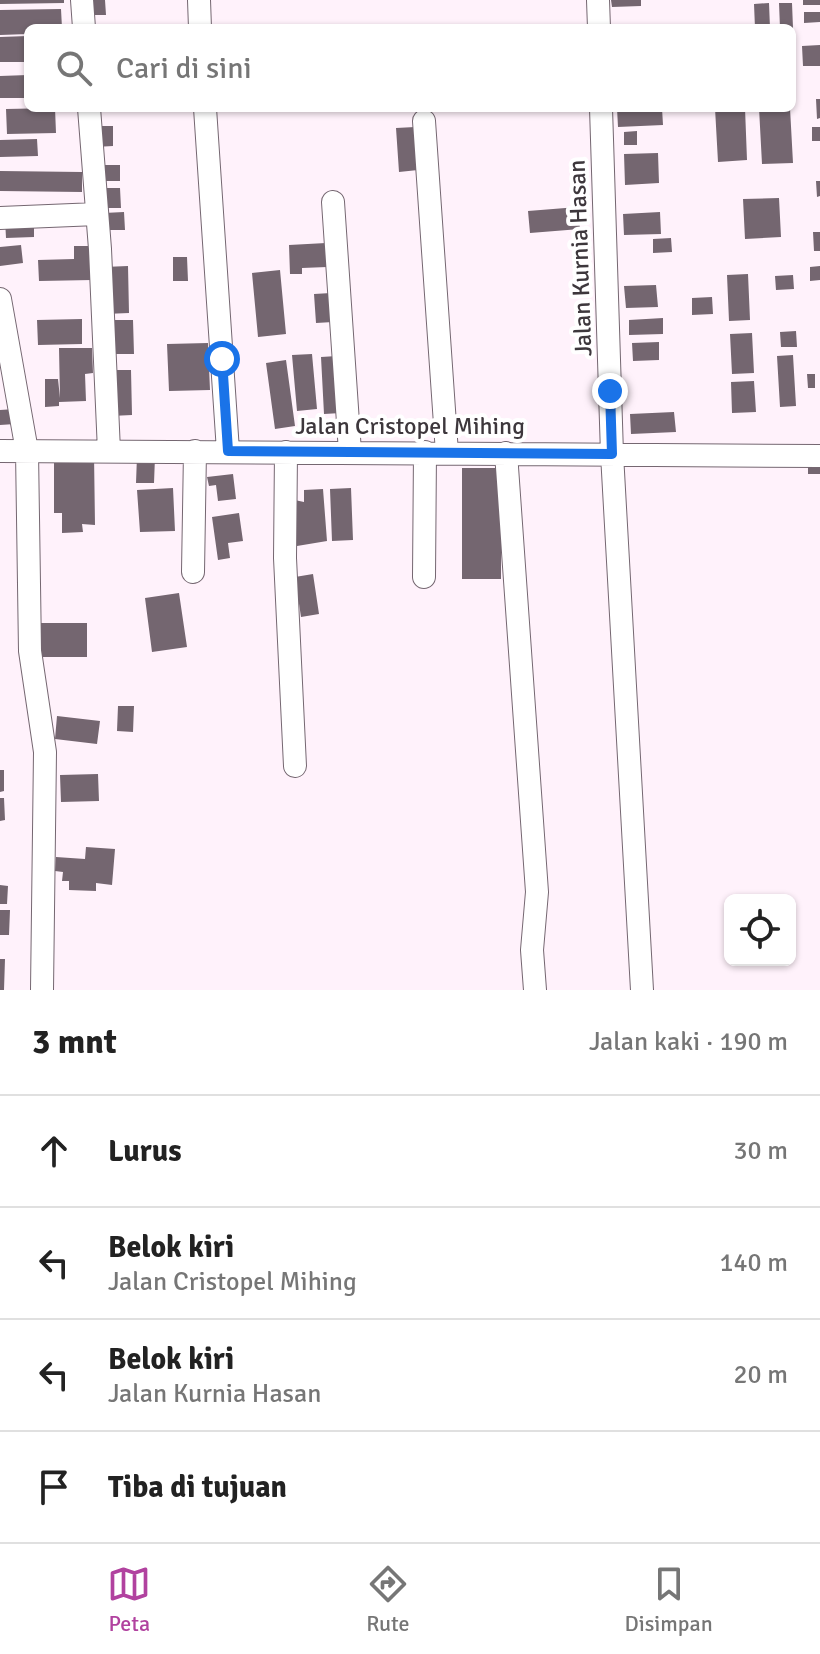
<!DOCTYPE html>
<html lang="id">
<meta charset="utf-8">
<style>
:root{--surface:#fff;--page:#f2f2f2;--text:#222;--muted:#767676;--line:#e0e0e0;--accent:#b1429f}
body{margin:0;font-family:Signika,sans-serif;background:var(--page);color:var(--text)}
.controls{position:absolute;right:24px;bottom:24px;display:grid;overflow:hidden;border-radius:12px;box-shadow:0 2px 6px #0004}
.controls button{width:72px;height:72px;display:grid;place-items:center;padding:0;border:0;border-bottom:2px solid var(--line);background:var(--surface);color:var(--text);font:40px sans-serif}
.stop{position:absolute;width:24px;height:24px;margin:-18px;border:6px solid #1a73e8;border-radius:50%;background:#fff}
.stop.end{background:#1a73e8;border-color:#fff;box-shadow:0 2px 8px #0008}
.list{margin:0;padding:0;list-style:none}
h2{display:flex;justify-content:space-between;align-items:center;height:104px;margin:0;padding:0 32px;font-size:34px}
h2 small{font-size:26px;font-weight:400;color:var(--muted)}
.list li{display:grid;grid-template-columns:52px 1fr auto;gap:24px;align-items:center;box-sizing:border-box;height:112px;padding:0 32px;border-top:2px solid var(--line)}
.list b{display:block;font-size:30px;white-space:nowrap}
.list p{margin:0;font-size:26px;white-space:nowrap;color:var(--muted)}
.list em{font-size:26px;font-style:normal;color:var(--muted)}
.icon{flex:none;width:44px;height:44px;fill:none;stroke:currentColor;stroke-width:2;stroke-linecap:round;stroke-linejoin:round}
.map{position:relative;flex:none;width:820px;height:990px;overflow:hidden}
.search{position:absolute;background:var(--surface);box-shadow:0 2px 6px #0004;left:24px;right:24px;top:24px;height:88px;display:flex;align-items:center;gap:20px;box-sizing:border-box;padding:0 28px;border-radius:12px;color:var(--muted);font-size:30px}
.sheet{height:552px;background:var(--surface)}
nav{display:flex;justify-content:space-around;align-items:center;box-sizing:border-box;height:112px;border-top:2px solid var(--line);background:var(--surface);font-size:22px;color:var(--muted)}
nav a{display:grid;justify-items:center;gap:4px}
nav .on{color:var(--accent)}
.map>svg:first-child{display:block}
</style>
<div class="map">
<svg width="820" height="990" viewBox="0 0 820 990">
<rect width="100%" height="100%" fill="#fff2fb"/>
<path fill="#746670" d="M 0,0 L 64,0 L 64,3 L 0,4 Z
M 86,0 L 105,0 L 106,15 L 87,15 Z
M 611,0 L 641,0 L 641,6 L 612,7 Z
M 803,0 L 820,0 L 820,5 L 803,5 Z
M 769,3 L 770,28 L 755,28 L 754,4 Z
M 779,3 L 792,3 L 793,28 L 780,28 Z
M 61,9 L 62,28 L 28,28 L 28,34 L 0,35 L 0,10 Z
M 804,12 L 820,12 L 820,22 L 804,23 Z
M 28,36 L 28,62 L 0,62 L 0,37 Z
M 820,45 L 820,66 L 803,66 L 802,46 Z
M 28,75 L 28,98 L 0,98 L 0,76 Z
M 816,99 L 820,99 L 820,118 L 817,119 Z
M 55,108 L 56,133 L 7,134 L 6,109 Z
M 617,108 L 662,108 L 663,125 L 618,127 Z
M 715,108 L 745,108 L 747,160 L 718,162 Z
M 759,108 L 790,108 L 793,163 L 762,164 Z
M 95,126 L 113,126 L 113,146 L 95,147 Z
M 415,127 L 418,170 L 399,172 L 396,128 Z
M 812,127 L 820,127 L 820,141 L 812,141 Z
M 637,131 L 637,145 L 624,145 L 624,132 Z
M 37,139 L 38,156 L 0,157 L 0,140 Z
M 658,153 L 659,183 L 625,185 L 624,154 Z
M 99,165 L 120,165 L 120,181 L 99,181 Z
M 0,171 L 82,172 L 82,192 L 0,191 Z
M 816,181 L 820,181 L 820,196 L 817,197 Z
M 100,188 L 120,188 L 121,208 L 101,208 Z
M 779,198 L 781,237 L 745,239 L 743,199 Z
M 578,207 L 580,229 L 530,233 L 528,211 Z
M 124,212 L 125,230 L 105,230 L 104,213 Z
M 660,212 L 661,234 L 624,235 L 623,214 Z
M 34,218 L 34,237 L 6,238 L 5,219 Z
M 813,232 L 820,232 L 820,251 L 814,251 Z
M 671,238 L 672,252 L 653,253 L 653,239 Z
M 326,243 L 327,267 L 302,268 L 302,274 L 290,274 L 289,245 Z
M 21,245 L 23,263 L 0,266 L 0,247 Z
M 74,246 L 91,246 L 92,280 L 39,281 L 38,260 L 74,259 Z
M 173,257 L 187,257 L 188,281 L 173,281 Z
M 128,266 L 129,313 L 105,314 L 104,267 Z
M 820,266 L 820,280 L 810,281 L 810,267 Z
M 280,270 L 286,334 L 258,337 L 252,273 Z
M 748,274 L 750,320 L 729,321 L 727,275 Z
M 793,275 L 794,289 L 776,290 L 775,276 Z
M 656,285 L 658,307 L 626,308 L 624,286 Z
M 331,293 L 333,322 L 316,323 L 314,294 Z
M 712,297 L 713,314 L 692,315 L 692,298 Z
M 663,318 L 663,334 L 629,335 L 629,320 Z
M 82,319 L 82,344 L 38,345 L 37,320 Z
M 106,320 L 133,320 L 134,354 L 107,354 Z
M 796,331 L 797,347 L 781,347 L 780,332 Z
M 752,333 L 754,373 L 732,374 L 730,334 Z
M 659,342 L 659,360 L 633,361 L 632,343 Z
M 208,343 L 210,390 L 169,391 L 167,344 Z
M 59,348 L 92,348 L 93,373 L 85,374 L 86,401 L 59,402 L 59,406 L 45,407 L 45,379 L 58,379 L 60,398 Z
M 312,354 L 317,409 L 297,411 L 292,355 Z
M 793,355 L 796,406 L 780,407 L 777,356 Z
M 337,356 L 341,413 L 324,414 L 321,357 Z
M 286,360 L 295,426 L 275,429 L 266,363 Z
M 109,370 L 131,370 L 132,415 L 111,416 Z
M 807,374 L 815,374 L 815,388 L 808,388 Z
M 754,381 L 756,412 L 732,413 L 731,382 Z
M 15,409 L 15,424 L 0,425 L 0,410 Z
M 674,412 L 676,432 L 631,434 L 630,414 Z
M 54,454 L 94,454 L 95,525 L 82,524 L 83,532 L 62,533 L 62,513 L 54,513 Z
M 137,456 L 155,457 L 154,483 L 136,483 Z
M 808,464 L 820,464 L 820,474 L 808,474 Z
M 462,468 L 501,468 L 501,579 L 462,579 Z
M 233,474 L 236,499 L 218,501 L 216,485 L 209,486 L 207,477 Z
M 173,488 L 175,531 L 140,532 L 137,490 Z
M 351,488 L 353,540 L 332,541 L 330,489 Z
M 323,489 L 327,541 L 297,546 L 290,499 L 304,502 L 304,490 Z
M 239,513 L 243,541 L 228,543 L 230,558 L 218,560 L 212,517 Z
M 313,574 L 319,614 L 301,617 L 295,577 Z
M 179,593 L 187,647 L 152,652 L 145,598 Z
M 39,623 L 87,623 L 87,657 L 39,657 Z
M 118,706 L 134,706 L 133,732 L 117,731 Z
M 57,716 L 100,721 L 97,744 L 55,739 Z
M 0,770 L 4,770 L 4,791 L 0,792 Z
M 98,774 L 99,801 L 61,802 L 60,775 Z
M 0,798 L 4,798 L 5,820 L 0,821 Z
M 86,847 L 115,849 L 112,885 L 96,883 L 96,891 L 69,890 L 69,881 L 62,881 L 63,872 L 55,871 L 56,857 L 85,859 Z
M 0,885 L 8,886 L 7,904 L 0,904 Z
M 0,910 L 10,910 L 9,935 L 0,935 Z
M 0,959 L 5,959 L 4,990 L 0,990 Z"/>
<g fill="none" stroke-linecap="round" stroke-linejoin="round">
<g stroke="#756771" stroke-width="24">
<path id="minor" d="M 82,0 L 84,28
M 199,0 L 200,28
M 598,0 L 599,28
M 89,108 L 100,249 L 109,451
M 205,108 L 228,451
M 601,108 L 612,454 L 642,990
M 424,121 L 447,453
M 333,202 L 350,452
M 0,218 L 97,214
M 0,299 L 27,451 L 30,651 L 45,752 L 42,990
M 0,451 L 820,456
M 286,452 L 285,558 L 295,766
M 506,453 L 537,892 L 532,950 L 535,990
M 193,572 L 195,451
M 424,577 L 425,452"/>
</g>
<use href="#minor" stroke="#fff" stroke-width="22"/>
</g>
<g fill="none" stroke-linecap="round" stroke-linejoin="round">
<path stroke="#1a73e8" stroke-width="10" d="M 222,359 L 228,451 L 612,454 L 610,391"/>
</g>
<g text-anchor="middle" stroke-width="8" stroke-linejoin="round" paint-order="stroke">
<g font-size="24" fill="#3d373c" stroke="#fff">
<text transform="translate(580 258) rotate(-92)" y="8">Jalan Kurnia Hasan</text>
<text x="410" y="434">Jalan Cristopel Mihing</text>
</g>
</g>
</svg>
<div class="controls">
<button><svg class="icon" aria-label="locate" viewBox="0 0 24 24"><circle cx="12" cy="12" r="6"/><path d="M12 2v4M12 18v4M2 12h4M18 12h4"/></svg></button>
</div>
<div class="stop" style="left:222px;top:359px"></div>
<div class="stop end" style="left:610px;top:391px"></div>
<div class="search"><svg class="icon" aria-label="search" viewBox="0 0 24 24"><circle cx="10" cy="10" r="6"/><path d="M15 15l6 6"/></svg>Cari di sini</div>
</div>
<section class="sheet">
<h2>3 mnt<small>Jalan kaki · 190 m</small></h2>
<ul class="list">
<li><svg class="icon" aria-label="ahead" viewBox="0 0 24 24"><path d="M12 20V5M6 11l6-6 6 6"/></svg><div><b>Lurus</b></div><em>30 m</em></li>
<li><svg class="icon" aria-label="left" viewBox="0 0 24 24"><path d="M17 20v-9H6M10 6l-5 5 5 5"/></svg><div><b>Belok kiri</b><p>Jalan Cristopel Mihing</p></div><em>140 m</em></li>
<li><svg class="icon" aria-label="left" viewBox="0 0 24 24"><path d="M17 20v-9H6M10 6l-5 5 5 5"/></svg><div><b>Belok kiri</b><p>Jalan Kurnia Hasan</p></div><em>20 m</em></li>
<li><svg class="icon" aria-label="arrive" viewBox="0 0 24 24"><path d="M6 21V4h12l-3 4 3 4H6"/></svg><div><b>Tiba di tujuan</b></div></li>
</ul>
</section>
<nav>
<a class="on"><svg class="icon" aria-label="map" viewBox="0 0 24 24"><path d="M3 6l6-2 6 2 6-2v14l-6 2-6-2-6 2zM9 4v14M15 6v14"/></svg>Peta</a>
<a><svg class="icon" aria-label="directions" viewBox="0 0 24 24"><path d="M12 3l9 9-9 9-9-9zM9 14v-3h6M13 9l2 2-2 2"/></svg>Rute</a>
<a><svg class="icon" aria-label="saved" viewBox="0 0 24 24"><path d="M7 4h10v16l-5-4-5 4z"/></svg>Disimpan</a>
</nav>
